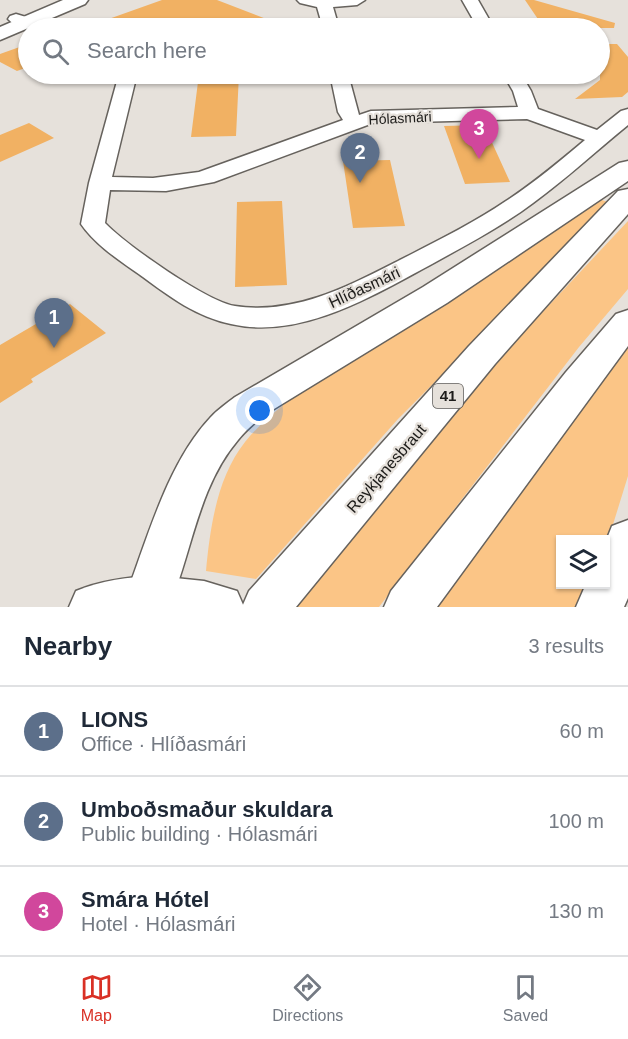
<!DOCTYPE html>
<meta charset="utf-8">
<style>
:root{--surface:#fff;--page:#f6f6f7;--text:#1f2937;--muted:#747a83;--line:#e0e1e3;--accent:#d93025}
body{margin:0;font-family:Helvetica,sans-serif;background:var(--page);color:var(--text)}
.controls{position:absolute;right:18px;bottom:18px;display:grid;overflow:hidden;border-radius:0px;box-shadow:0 2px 4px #0004}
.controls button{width:54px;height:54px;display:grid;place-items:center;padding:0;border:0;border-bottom:2px solid var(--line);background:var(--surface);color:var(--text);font:30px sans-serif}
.you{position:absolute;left:260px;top:411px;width:21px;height:21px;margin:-15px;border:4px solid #fff;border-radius:50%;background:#1a73e8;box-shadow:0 0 0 9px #1a73e833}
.badge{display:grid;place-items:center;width:39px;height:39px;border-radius:50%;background:var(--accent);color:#fff;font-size:20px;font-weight:700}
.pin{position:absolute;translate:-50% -50px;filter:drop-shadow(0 2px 3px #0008)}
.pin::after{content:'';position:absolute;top:32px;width:21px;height:18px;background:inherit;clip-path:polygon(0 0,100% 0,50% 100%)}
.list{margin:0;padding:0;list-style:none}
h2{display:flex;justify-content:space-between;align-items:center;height:78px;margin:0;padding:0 24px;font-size:26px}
h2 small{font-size:20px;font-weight:400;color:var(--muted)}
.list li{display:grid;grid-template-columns:39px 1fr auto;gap:18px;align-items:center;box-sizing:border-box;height:90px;padding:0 24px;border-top:2px solid var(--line)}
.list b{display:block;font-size:22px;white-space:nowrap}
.list p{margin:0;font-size:20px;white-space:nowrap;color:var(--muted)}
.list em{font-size:20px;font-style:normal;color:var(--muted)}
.icon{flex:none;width:33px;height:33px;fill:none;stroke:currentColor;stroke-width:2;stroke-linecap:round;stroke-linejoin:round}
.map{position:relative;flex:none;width:628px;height:607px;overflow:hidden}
.search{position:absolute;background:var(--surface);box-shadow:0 2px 4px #0004;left:18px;right:18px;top:18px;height:66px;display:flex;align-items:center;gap:15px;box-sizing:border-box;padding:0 21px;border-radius:33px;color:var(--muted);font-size:22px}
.sheet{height:348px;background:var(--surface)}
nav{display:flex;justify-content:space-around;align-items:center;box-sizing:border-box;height:84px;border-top:2px solid var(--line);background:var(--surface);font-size:16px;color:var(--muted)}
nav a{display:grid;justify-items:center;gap:3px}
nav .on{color:var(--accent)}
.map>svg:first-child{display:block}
</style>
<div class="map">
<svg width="628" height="607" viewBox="0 0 628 607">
<rect width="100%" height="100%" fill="#e6e1db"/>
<path fill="#fbc586" d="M 602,200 L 610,203 L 553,264 L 398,419 L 256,579 L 206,571 C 210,528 217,477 245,442 C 281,398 336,370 384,339 C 457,293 529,246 602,200 Z
M 628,221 L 628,289 L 579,347 L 379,607 L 294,607 L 507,350 Z
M 628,330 L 628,476 L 606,547 L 606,540 L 560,540 L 560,584 L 589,585 L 579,607 L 418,607 Z"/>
<path fill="#f1b163" d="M 162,0 L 217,0 L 287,27 L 287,28 L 89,28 L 89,26 Z
M 525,0 L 534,0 L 615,23 L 614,28 L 544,28 Z
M 28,44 L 28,67 L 17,71 L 0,62 L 0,54 Z
M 600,44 L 617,44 L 628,57 L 628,92 L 622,97 L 575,99 L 600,80 Z
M 199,74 L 239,74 L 236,136 L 191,137 Z
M 29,123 L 54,138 L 0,162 L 0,135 Z
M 484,125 L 510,182 L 465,184 L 444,126 Z
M 390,160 L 405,226 L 353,228 L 343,161 Z
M 282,201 L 287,285 L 235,287 L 237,202 Z
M 70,304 L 106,333 L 31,379 L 33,382 L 0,403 L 0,345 Z"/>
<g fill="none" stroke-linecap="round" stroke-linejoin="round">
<g stroke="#66625d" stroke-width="2">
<path id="service" d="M 293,19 L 330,19 L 334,21 L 330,23 L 296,23 L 292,21 Z"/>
</g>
<g stroke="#66625d" stroke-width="3">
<path id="minor" d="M 297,0 L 365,0 L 357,5 L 333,7 L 339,28 L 323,28 L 317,7 L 300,3 Z
M 462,0 L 478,0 L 494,28 L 478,28 Z
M 16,14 L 53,25 L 55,28 C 41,29 18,30 8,19 L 10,16 Z
M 119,74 L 137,74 L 112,177 L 153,178 L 199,172 L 343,120 L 338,112 L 330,74 L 348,74 L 359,115 L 371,111 L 518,107 L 513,91 L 503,74 L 521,74 L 531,91 L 538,109 L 597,130 L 621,111 L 628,109 L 628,125 C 596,151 566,179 533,203 C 501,227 466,245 432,264 C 372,296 301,340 231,324 C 197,317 170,297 143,277 C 122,262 96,246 81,224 L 89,183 ZM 527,119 L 585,140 C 560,161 534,183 506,201 C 472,224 435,242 398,261 C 347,287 294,315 235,306 C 207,302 125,244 105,223 L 110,190 L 166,191 L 214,182 L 373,123 Z"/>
</g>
<g stroke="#66625d" stroke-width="3">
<path id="secondary" d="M 63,0 L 88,0 L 85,4 L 0,40 L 0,27 Z"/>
</g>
<g stroke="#66625d" stroke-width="3">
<path id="primary" d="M 156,576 L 204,581 L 237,591 L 244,607 L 69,607 L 76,591 C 102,580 128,577 156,576 Z"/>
</g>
<g stroke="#66625d" stroke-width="3">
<path id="trunk" d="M 628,161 L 628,181 L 447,303 L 261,417 C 253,425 245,431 238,440 C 198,487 192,552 169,607 L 129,607 L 125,598 C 147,540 167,464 210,418 C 217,410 226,404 235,397 L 423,287 L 619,163 Z
M 628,189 L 628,214 L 495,364 L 296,607 L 242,607 L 249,591 L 469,346 L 618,191 Z
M 628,310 L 628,346 L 437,607 L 384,607 L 391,591 L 566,372 L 616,314 Z
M 628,520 L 628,598 L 624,607 L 576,607 L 586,584 L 606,584 L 606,541 L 612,526 Z"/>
</g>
<use href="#service" fill="#fff" fill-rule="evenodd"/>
<use href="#minor" fill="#fff" fill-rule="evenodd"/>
<use href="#secondary" fill="#fff" fill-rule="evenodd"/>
<use href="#primary" fill="#fff" fill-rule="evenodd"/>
<use href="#trunk" fill="#fff" fill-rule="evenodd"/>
</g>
<g text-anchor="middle" stroke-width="4.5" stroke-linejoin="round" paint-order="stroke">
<g font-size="14" fill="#1d1c1a" stroke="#e6e1db">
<text transform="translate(400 118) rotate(-3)" y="5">Hólasmári</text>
</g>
<rect fill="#e6e1db" stroke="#595754" stroke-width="1.5" x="433" y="384" width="30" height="24" rx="4.5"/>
<g font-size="15" font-weight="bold" fill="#1d1c1a">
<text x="448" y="401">41</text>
</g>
<g font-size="16" fill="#1d1c1a" stroke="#e6e1db">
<text transform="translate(364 287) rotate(-25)" y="6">Hlíðasmári</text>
<text transform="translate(386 468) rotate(-49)" y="6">Reykjanesbraut</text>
</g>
</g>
</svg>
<div class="controls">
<button><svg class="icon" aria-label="layers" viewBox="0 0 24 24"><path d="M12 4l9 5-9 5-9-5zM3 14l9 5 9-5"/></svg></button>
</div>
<div class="you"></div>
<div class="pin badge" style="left:54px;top:348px;background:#5c6f8a">1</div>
<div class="pin badge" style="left:360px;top:183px;background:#5c6f8a">2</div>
<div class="pin badge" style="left:479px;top:159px;background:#d1479c">3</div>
<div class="search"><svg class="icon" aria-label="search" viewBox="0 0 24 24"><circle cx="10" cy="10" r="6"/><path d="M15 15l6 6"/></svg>Search here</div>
</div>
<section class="sheet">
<h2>Nearby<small>3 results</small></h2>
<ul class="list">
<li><span class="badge" style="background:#5c6f8a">1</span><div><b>LIONS</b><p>Office · Hlíðasmári</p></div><em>60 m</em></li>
<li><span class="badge" style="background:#5c6f8a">2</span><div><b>Umboðsmaður skuldara</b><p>Public building · Hólasmári</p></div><em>100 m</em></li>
<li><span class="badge" style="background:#d1479c">3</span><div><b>Smára Hótel</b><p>Hotel · Hólasmári</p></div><em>130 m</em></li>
</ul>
</section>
<nav>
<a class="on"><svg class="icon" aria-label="map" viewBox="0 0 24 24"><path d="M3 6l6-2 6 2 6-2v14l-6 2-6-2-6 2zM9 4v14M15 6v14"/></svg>Map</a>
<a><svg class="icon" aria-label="directions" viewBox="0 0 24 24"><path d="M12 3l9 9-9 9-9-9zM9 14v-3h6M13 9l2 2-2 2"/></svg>Directions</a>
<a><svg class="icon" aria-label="saved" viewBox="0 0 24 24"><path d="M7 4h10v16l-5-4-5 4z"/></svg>Saved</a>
</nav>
